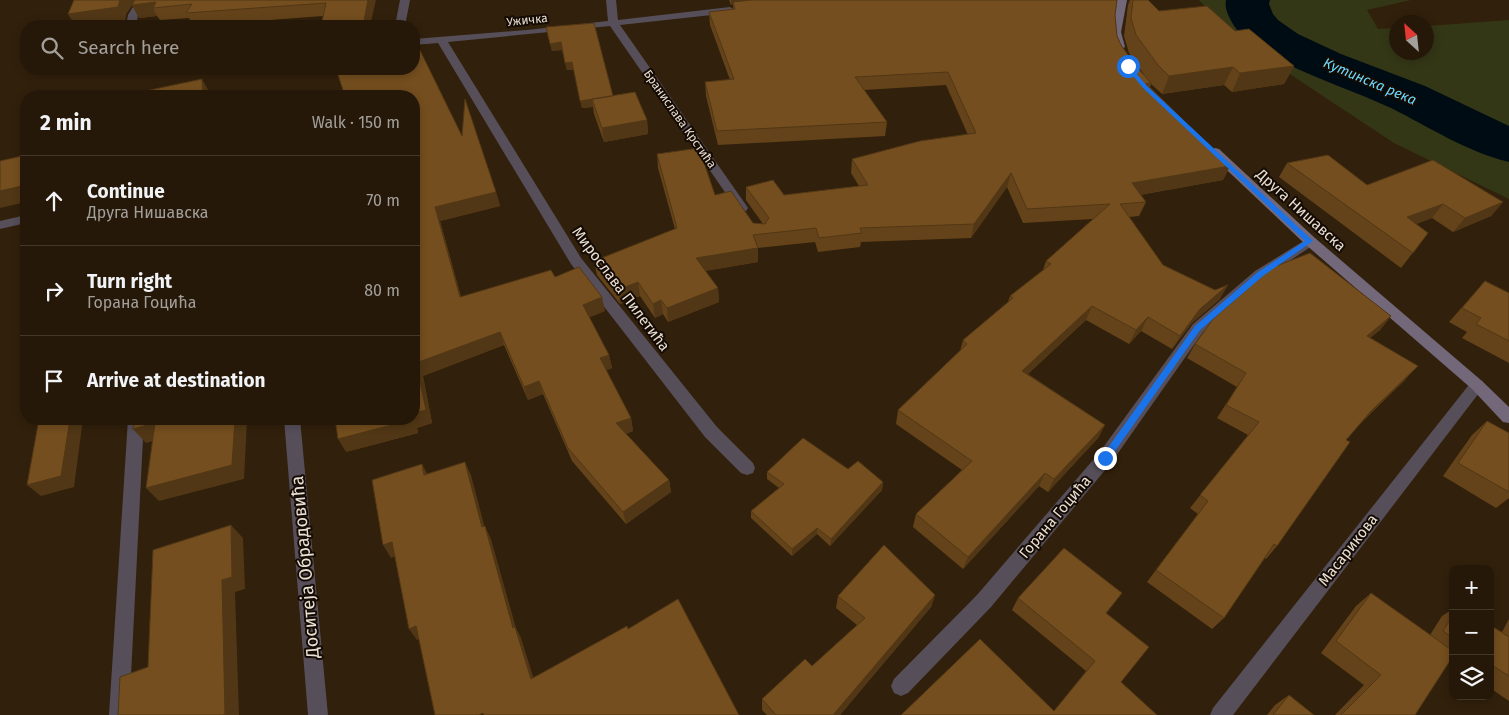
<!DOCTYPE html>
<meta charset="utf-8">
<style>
:root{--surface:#251808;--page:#2d2112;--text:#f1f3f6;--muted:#a3a09c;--line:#423729}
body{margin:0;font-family:"Fira Sans",sans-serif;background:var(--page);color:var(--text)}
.controls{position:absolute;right:15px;bottom:15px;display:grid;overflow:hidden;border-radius:10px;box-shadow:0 2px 8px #0003}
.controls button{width:45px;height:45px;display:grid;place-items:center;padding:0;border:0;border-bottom:1px solid var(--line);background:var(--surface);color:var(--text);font:25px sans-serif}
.compass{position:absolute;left:1389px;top:15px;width:45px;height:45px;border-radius:50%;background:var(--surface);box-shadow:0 2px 8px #0003;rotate:333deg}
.stop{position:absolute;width:15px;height:15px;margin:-11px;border:4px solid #1a73e8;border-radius:50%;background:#fff}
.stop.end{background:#1a73e8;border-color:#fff;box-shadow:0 1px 5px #0008}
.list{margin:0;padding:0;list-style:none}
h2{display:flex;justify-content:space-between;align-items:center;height:65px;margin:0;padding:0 20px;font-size:21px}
h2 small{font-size:16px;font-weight:400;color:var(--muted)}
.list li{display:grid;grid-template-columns:32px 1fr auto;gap:15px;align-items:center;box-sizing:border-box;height:90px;padding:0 20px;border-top:1px solid var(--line)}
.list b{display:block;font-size:19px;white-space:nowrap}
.list p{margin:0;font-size:16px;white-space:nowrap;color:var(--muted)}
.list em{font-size:16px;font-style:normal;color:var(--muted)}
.icon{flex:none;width:28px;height:28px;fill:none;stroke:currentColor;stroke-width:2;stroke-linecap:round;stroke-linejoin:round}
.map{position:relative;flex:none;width:1509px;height:715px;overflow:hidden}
.search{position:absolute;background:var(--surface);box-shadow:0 2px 8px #0003;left:20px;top:20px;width:400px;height:55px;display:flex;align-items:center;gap:12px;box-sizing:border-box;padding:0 18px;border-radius:20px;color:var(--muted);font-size:19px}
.panel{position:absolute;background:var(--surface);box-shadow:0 2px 8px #0003;left:20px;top:90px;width:400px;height:335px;border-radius:20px}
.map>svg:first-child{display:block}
</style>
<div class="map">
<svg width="1509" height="715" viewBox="0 0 1509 715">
<rect width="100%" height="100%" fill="#31200b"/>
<path fill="#343716" d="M 1199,0 L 1411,0 L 1367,10 L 1378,29 L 1396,28 L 1396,52 L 1426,52 L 1427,26 L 1509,20 L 1509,199 L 1394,143 L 1235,38 Z"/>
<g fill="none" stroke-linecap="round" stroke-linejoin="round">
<path fill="#000c13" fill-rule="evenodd" d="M 1226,0 L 1270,0 L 1269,4 L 1273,14 L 1278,20 L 1298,34 L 1341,54 L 1425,86 L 1509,126 L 1509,162 C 1467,152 1429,127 1391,108 C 1356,92 1320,80 1285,63 C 1272,57 1257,50 1246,40 C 1237,31 1223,13 1226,0 Z"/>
<path fill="#564f5a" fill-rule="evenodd" d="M 137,0 L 147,0 L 138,15 L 136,26 L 126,26 L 128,15 Z
M 400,0 L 410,0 L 405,26 L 395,26 Z
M 606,0 L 616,0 L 618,20 L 730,7 L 735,10 L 730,13 L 620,25 L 746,205 L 748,208 L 746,211 L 738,211 L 610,26 L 448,42 L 581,258 L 717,427 L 753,463 L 755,468 L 753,473 L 747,475 L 741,473 L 705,437 L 571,264 L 438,43 L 414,45 L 414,39 L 527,30 L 608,21 Z
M 26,215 L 26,223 L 0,229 L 0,221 Z
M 1310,237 L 1315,238 L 1317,241 L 1315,244 L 1265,277 L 1203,332 L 1111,463 L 991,607 L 908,693 L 901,696 L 894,693 L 891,686 L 894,679 L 977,595 L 1099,453 L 1193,324 L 1255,271 Z
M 1477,379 L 1482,381 L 1485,385 L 1482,389 L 1233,715 L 1210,715 L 1213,708 L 1472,381 Z
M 128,419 L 144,419 L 129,715 L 109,715 Z
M 284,419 L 300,419 L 328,715 L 308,715 Z"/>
<path fill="#726879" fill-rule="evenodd" d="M 1117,0 L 1127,0 L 1121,32 L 1125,47 L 1120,50 L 1115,47 L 1111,32 Z
M 1215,148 L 1219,149 L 1315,238 L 1482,381 L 1509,407 L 1509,423 L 1503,422 L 1472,389 L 1305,244 L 1211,155 L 1209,152 Z"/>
</g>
<path fill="#64431a" d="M 74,0 L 376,0 L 323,16 L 193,26 L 189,18 L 160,20 L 157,16 L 139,18 L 132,5 L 126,14 L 125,20 L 76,26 L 68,14 Z
M 729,0 L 1117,0 L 1115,15 L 1117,36 L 1121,45 L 1135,65 L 1145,76 L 1129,53 L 1124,36 L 1128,5 L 1130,0 L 1148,0 L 1159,11 L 1235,31 L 1294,66 L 1284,84 L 1232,92 L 1224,85 L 1162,94 L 1151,84 L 1150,87 L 1230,166 L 1223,180 L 1140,195 L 1146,202 L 1139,216 L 1129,217 L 1163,265 L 1220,299 L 1192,323 L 1172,349 L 1141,331 L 1129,344 L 1086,320 L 1028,374 L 1105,425 L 1098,438 L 1048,492 L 1039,486 L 963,569 L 913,527 L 916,514 L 962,470 L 896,424 L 898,410 L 960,351 L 963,340 L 1008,302 L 1010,296 L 1043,270 L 1046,261 L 1093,219 L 1023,223 L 1007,187 L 971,238 L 861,242 L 860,247 L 818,252 L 815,242 L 758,248 L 758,262 L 705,271 L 718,288 L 719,302 L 668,322 L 663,314 L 655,318 L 640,296 L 620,304 L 597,275 L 594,261 L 675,229 L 658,168 L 657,154 L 753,223 L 763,224 L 746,200 L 746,187 L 784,195 L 859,186 L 851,173 L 852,159 L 968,135 L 946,85 L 864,90 L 887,122 L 885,136 L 718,145 L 706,96 L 705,82 L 730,80 L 710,25 L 709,12 L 733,9 L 733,5 L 731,5 Z
M 548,35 L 613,96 L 647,120 L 648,134 L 604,142 L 594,114 L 593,107 L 582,108 L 574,70 L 567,70 L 562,50 L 552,51 Z
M 414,96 L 462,136 L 496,192 L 500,206 L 440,221 L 461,297 L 555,277 L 605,311 L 589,317 L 609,355 L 612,368 L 606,370 L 631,418 L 633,431 L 626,434 L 669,480 L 671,492 L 626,524 L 572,461 L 543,394 L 528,400 L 504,345 L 423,376 L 432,423 L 417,428 L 418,433 L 346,452 L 414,419 Z
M 1287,163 L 1367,185 L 1503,202 L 1491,216 L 1453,232 L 1432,218 L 1416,224 L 1428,233 L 1401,268 L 1279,177 Z
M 1485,281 L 1509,293 L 1509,363 L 1462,338 L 1467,332 L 1449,322 Z
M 1391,316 L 1380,330 L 1370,338 L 1405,380 L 1362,422 L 1346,440 L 1277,546 L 1266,559 L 1265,558 L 1224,618 L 1212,629 L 1147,582 L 1198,514 L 1190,508 L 1248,435 L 1217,418 L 1237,387 L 1187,358 L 1195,344 Z
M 1487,421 L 1509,433 L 1509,498 L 1496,508 L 1443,476 L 1472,435 Z
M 848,469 L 883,482 L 882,490 L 830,546 L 817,534 L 792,556 L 751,518 L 751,511 L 779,488 L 767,479 L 767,472 Z
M 1122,593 L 1106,614 L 1121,682 L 1054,711 L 1086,671 L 1012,610 L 1018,598 Z
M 1371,593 L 1430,635 L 1442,616 L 1453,609 L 1453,662 L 1450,660 L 1415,715 L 1335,715 L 1364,685 L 1321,653 L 1356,606 Z
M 935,595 L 931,607 L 840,715 L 767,715 L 762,710 L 762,699 L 812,666 L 857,625 L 836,608 L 838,596 Z
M 1509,619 L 1509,701 L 1490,688 L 1490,625 L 1502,632 Z
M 1289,695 L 1314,715 L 1267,715 L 1275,705 Z"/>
<path fill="#513715" d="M 120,0 L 136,0 L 156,2 L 153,8 L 157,16 L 139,18 L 132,5 L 126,14 L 125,20 L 76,26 L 68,14 L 119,1 Z
M 368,0 L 376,0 L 370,26 L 363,26 Z
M 731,0 L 779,0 L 733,2 L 733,5 L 731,5 Z
M 561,42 L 562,50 L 552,51 L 550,44 Z
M 572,62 L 574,70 L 567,70 L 565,63 Z
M 1294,66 L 1284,84 L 1232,92 L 1240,73 Z
M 1233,67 L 1224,85 L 1162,94 L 1169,76 Z
M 202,79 L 210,93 L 210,96 L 203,96 Z
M 613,96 L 592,99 L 593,107 L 582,108 L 580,101 Z
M 647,120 L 648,134 L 604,142 L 602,128 Z
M 1230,166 L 1223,180 L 1126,197 L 1132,183 Z
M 1011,173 L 1007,187 L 971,238 L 974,224 Z
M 26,185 L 26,202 L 0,208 L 0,191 Z
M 496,192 L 500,206 L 440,221 L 465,311 L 460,297 L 435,207 Z
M 1503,202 L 1491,216 L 1453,232 L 1465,218 Z
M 1443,204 L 1432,218 L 1397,231 L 1407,217 Z
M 758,248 L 758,262 L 697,272 L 696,258 Z
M 638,282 L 640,296 L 620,304 L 618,290 Z
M 1228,285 L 1220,299 L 1192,323 L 1172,349 L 1180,336 L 1200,309 Z
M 718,288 L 719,302 L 668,322 L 667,308 Z
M 602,297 L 605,311 L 586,319 L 583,305 Z
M 661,300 L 663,314 L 655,318 L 653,304 Z
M 1092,306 L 1086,320 L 1017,384 L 1022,371 Z
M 1391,316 L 1380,330 L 1355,350 L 1367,336 Z
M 1148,317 L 1141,331 L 1129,344 L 1136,330 Z
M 500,332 L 504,345 L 423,376 L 432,423 L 417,428 L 418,433 L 346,452 L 338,439 L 411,419 L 414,419 L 416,363 Z
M 609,355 L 612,368 L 603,372 L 600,358 Z
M 1418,366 L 1405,380 L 1358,425 L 1371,411 Z
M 539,381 L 543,394 L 528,400 L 524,387 Z
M 631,418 L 633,431 L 619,436 L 616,423 Z
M 70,419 L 83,419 L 74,487 L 41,496 L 27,485 Z
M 235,419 L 245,419 L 247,421 L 244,479 L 159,501 L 146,488 Z
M 155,423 L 168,437 L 146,443 L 133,429 Z
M 1105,425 L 1098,438 L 1048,492 L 1054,479 Z
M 465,462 L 471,475 L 488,540 L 482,527 Z
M 422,464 L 429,477 L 424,475 Z
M 1045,473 L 1039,486 L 963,569 L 968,557 Z
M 669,480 L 671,492 L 626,524 L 623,512 Z
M 883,482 L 882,490 L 830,546 L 831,539 Z
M 231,525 L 243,538 L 245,589 L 235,592 L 239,715 L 223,715 L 222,580 Z
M 485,526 L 491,539 L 516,628 L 521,638 L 537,689 L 531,679 L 513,628 Z
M 817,528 L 817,534 L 792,556 L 792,549 Z
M 392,542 L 400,554 L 391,558 L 383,545 Z
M 935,595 L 931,607 L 840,715 L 833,715 Z
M 416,626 L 424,638 L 417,640 L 409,629 Z"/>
<path fill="#744e1e" stroke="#513715" d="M 74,0 L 120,0 L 118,7 L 68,14 Z
M 135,0 L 368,0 L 363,26 L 321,26 L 326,3 L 186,13 L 192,4 L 153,8 L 156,2 L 132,5 Z
M 752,0 L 1117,0 L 1115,15 L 1117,36 L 1121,45 L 1135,65 L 1151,83 L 1146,84 L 1230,166 L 1132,183 L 1146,202 L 1120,204 L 1163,265 L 1215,290 L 1228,285 L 1200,309 L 1180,336 L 1148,317 L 1136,330 L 1092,306 L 1022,371 L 1105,425 L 1054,479 L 1045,473 L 968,557 L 916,514 L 972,461 L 898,410 L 967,344 L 963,340 L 1013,298 L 1010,296 L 1051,264 L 1046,261 L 1110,204 L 1027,209 L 1011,173 L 974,224 L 860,228 L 862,233 L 819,238 L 816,228 L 753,235 L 758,248 L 696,258 L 718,288 L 667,308 L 661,300 L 653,304 L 638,282 L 618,290 L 594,261 L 677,228 L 657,154 L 699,148 L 715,195 L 731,191 L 753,223 L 765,224 L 769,218 L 746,187 L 773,180 L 784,195 L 868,185 L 852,159 L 920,141 L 976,133 L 948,72 L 855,77 L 887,122 L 717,131 L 705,82 L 734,79 L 709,12 L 735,9 L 733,2 Z
M 1133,0 L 1148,0 L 1159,11 L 1207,6 L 1235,31 L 1249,29 L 1294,66 L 1240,73 L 1233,67 L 1169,76 L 1158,65 L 1136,35 L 1131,18 Z
M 594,23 L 613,96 L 580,101 L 572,62 L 565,63 L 561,42 L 550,44 L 546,27 Z
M 414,40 L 415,40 L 462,136 L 465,99 L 496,192 L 435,207 L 460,297 L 551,270 L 555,277 L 579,267 L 602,297 L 583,305 L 609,355 L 600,358 L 631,418 L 616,423 L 669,480 L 623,512 L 568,448 L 539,381 L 524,387 L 500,332 L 416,363 L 426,410 L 414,413 L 414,96 L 345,96 L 336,69 L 414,69 Z
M 202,79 L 203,96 L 149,96 L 150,90 Z
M 635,92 L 647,120 L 602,128 L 592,99 Z
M 26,155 L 26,185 L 0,191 L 0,161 Z
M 1328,155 L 1367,185 L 1433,160 L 1503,202 L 1465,218 L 1443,204 L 1407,217 L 1428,233 L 1413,253 L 1287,163 Z
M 1310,253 L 1391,316 L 1367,336 L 1418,366 L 1371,411 L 1346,440 L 1350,442 L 1277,546 L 1274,544 L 1224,618 L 1156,570 L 1208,501 L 1200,495 L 1259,422 L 1226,405 L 1246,373 L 1195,344 L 1213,319 L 1271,268 Z
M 1485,281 L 1509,293 L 1509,341 L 1476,324 L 1481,318 L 1462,308 Z
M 39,419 L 70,419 L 61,476 L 27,485 Z
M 134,419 L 235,419 L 232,465 L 146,488 L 155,423 L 133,429 Z
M 335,419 L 411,419 L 411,420 L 338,439 Z
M 1487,421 L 1509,433 L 1509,492 L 1458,463 Z
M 803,438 L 848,469 L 858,461 L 883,482 L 831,539 L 817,528 L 792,549 L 751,511 L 784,484 L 767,472 Z
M 465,462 L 482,527 L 485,526 L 513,628 L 515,627 L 531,679 L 627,626 L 628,629 L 678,599 L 739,715 L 484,715 L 483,713 L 479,715 L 435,715 L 416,626 L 409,629 L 392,542 L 383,545 L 372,480 L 422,464 L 424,475 Z
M 231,525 L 232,577 L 222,580 L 225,714 L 223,715 L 118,715 L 120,677 L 148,667 L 153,550 Z
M 884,545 L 935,595 L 833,715 L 776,715 L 762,699 L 805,659 L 812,666 L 865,618 L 838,596 Z
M 1064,548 L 1122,593 L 1106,613 L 1149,647 L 1121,682 L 1157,715 L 901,715 L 980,639 L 1054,711 L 1095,661 L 1018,598 Z
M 1371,593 L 1453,651 L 1453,656 L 1415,715 L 1341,715 L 1381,675 L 1336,641 Z
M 1453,615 L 1453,638 L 1443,631 Z
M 1490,625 L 1509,637 L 1509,676 L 1490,664 Z
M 1289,695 L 1314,715 L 1273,715 Z"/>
<path fill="#1a73e8" d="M 1128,64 L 1147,86 L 1313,241 L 1263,276 L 1200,330 L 1108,461 L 1105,462 L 1101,458 L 1102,456 L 1195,326 L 1258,272 L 1305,241 L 1143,88 L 1125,66 Z"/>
<g text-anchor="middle" stroke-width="4" stroke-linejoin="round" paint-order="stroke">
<g font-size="12" fill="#ebdfd3" stroke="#130b04">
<text transform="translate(527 20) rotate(-6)" y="4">Ужичка</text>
<text transform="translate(680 119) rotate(55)" y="4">Бранислава Крстића</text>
</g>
<g font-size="14" font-style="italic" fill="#6dd9fd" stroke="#130b04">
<text transform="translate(1370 81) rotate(23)" y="5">Кутинска река</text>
</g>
<g font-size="15" fill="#ebdfd3" stroke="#130b04">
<text transform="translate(1301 210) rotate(42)" y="5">Друга Нишавска</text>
<text transform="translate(621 289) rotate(53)" y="5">Мирослава Пилетића</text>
<text transform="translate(1055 517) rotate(-50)" y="5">Горана Гоцића</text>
<text transform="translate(1348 550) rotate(-52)" y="5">Масарикова</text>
</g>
<g font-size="18" fill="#ebdfd3" stroke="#130b04">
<text transform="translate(305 567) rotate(-95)" y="6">Доситеја Обрадовића</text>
</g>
</g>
</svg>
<div class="controls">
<button>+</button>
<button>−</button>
<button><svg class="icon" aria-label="layers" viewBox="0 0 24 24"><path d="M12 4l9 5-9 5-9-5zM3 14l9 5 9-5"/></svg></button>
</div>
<svg class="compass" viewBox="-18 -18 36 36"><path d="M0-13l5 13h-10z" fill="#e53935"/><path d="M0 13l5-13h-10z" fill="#a3a09c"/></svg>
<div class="stop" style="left:1128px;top:66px"></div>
<div class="stop end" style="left:1105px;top:458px"></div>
<div class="search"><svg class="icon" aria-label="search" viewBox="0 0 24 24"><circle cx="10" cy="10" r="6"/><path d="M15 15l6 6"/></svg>Search here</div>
<section class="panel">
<h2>2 min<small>Walk · 150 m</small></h2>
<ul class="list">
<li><svg class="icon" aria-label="ahead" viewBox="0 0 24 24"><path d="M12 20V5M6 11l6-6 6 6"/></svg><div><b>Continue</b><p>Друга Нишавска</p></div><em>70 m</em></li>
<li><svg class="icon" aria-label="right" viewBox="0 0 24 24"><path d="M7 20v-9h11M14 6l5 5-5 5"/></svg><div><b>Turn right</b><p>Горана Гоцића</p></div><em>80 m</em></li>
<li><svg class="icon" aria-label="arrive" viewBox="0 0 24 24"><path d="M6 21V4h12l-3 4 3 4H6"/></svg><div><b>Arrive at destination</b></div></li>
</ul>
</section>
</div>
